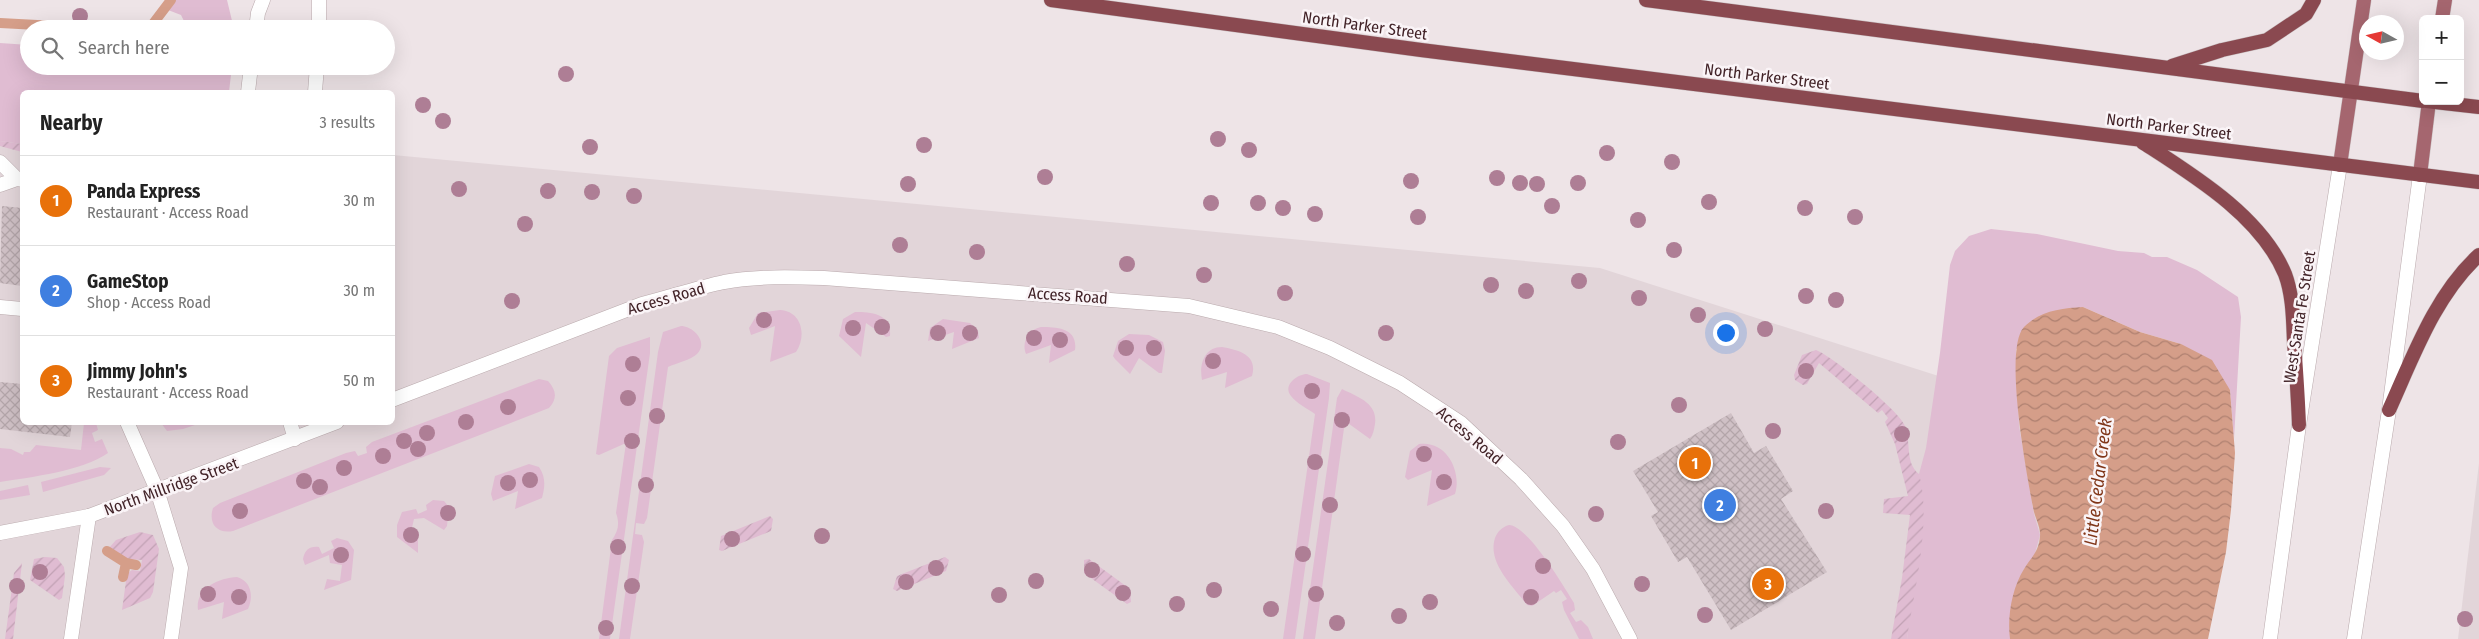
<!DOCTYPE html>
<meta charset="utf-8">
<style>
:root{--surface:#fff;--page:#f2f2f2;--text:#222;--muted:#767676;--line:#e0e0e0;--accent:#3a6882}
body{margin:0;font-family:"Fira Sans Condensed",sans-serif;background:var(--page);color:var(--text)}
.controls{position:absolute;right:15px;top:15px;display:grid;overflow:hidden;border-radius:8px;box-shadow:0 5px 20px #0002}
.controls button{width:45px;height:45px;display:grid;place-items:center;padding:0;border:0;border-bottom:1px solid var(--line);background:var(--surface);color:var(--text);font:25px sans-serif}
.compass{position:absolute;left:2359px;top:15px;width:45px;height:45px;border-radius:50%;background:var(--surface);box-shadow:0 5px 20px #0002;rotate:278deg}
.you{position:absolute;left:1725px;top:332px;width:18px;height:18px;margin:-12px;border:4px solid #fff;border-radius:50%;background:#1a73e8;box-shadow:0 0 0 8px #1a73e833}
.badge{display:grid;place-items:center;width:32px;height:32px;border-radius:50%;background:var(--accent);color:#fff;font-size:16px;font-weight:700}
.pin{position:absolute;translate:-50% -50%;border:2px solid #fff;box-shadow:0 1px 5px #0006}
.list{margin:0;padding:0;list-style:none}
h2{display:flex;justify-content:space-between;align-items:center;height:65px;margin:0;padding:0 20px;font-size:21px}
h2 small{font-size:16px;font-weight:400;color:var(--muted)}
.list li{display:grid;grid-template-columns:32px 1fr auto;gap:15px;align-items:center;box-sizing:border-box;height:90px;padding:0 20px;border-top:1px solid var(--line)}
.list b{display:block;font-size:19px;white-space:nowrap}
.list p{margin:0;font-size:16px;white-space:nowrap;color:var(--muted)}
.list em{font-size:16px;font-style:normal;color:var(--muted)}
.icon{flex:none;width:28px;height:28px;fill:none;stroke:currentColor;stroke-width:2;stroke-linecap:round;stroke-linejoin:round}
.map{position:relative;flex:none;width:2479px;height:639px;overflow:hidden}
.search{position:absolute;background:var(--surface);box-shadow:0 5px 20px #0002;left:20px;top:20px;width:375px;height:55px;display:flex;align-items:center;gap:12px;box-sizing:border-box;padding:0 18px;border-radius:28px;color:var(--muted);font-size:19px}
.panel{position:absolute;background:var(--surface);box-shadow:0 5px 20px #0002;left:20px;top:90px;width:375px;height:335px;border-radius:8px}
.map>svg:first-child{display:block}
</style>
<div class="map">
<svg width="2479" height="639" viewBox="0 0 2479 639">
<defs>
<pattern id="garden-furrows" width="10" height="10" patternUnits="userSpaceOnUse" patternTransform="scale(1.25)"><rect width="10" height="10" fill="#e0bcd2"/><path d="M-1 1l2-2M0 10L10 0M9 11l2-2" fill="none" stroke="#c1a1b4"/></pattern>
<pattern id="water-waves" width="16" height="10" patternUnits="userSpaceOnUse" patternTransform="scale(1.25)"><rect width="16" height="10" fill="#d59e89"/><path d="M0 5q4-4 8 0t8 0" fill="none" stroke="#ae8070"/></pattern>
<pattern id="building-cross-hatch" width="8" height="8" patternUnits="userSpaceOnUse" patternTransform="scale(1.25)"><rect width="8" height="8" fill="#cfc0c5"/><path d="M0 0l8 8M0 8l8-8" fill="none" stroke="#b3a5a9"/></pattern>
</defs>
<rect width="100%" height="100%" fill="#eee4e7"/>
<path fill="#e2d5d9" d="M 0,121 L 22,123 L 22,422 L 392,422 L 393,155 L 1600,268 L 2195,458 L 2168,639 L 0,639 Z
M 2479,463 L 2479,639 L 2458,639 Z"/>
<path fill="#e0bcd2" d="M 175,0 L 227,0 L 234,29 L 188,29 L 181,15 L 168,10 Z
M 0,43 L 29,45 L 29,66 L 232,66 L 229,92 L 22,92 L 22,144 L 0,141 Z
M 1991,229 L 2037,234 L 2118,251 L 2144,253 L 2152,257 L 2167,257 L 2197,270 L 2238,297 L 2241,317 L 2234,439 L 2230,390 L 2181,344 L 2140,332 L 2083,307 L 2016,349 L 2019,426 L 2034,514 L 2040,535 L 2034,557 L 2024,569 L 2010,639 L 1907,639 L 1923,513 L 1919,474 L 1926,448 L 1940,353 L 1950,265 L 1955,251 L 1969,236 Z
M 780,310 C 802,311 807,336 796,352 L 770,362 L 775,326 L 751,335 L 749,328 L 758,313 Z
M 855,312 C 872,312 892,314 890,336 L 886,337 L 866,323 L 861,357 L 839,336 L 843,319 Z
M 943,319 L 970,323 L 978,331 L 979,338 L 952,349 L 954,332 L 928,341 L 930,328 Z
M 681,326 C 693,326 709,342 697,354 C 691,360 676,363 668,367 L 647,518 L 644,524 L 636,523 L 635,534 L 642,535 L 644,542 L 630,639 L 619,639 L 658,352 L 663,332 Z
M 1041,327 C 1057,327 1078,328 1075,350 L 1049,363 L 1051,345 L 1026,354 C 1021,342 1029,329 1041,327 Z
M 1129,334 L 1149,335 L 1163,342 L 1165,351 L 1162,373 L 1159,373 L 1139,358 L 1130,374 L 1115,359 L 1113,356 L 1118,341 Z
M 650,337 L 650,353 L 610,639 L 599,639 L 612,540 C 618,531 620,524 616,513 L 626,443 L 599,455 L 596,454 L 609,356 L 617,348 Z
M 1222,347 C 1239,350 1258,355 1252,376 L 1225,388 L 1227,372 L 1202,380 C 1199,365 1204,347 1222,347 Z
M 1307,374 L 1330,383 L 1329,398 L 1295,639 L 1283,639 L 1315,414 C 1308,409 1296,403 1291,396 C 1282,385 1298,374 1307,374 Z
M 539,379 L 548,381 C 556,390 558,398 549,408 L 233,531 C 217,534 208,524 213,508 L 220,503 L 346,453 L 355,451 L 358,456 L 367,453 L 366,447 L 372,442 Z
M 1342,389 C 1358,397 1378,403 1375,424 C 1374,430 1373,435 1370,439 L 1345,421 L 1315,639 L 1303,639 L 1337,398 Z
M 84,423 L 96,423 L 98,430 L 92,433 L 95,442 L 102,439 L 108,453 C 82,471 32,477 0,482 L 0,448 L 11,449 L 23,455 L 24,452 L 30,452 L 36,445 L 81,450 Z
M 161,423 L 201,423 L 183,429 L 167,431 Z
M 1419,444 C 1447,440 1462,472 1455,494 L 1427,506 L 1432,470 L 1408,480 L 1405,477 L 1410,451 Z
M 529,464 L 539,467 C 546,477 545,487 542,498 L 515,509 L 518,491 L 493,501 L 491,494 L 495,476 Z
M 100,467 L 111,468 L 104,475 L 43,492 L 41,482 Z
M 28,485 L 30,495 L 0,500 L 0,491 Z
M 433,500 L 444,501 L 449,507 L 447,526 L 444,530 L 424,518 L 414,519 L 411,532 L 418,534 L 418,553 L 397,537 L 397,525 L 402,512 L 416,509 L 418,514 L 427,510 L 426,505 Z
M 1509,525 C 1528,526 1563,585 1574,603 L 1575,610 L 1570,613 L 1576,622 L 1581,620 L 1588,627 L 1593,639 L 1579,639 L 1564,610 L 1562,602 L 1567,599 L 1561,590 L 1556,593 L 1554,591 L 1532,606 L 1527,605 C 1513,586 1487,563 1495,538 C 1498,531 1502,527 1509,525 Z
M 337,538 L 348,541 L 354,550 L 351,580 L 324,590 L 327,579 L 340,581 L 342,565 L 330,563 L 329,555 L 305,565 L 303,559 C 305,550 309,546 319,547 L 322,554 L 334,548 L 331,541 Z
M 237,577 C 251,581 254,596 248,609 L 222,619 L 224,602 L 198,610 C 195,589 218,578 237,577 Z"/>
<path fill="url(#garden-furrows)" d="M 0,141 L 22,144 L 22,152 L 0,146 Z
M 1816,350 C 1832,356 1897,409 1904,424 C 1912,440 1904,462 1919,474 C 1932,520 1914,592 1907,639 L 1891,639 L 1902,578 L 1910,515 L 1883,513 L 1884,499 L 1908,496 L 1895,444 L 1885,422 L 1888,418 L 1882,410 L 1878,413 L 1819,363 L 1807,384 L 1803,385 L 1795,380 L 1794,375 L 1802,355 Z
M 770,516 L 773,519 L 771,531 L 722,551 L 719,550 L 721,536 Z
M 140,532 L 153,535 L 159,549 L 153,592 L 150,598 L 122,610 L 127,574 L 132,570 L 140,571 L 142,560 L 126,559 L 109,548 L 116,540 Z
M 45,557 L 57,558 L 64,567 L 65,576 L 62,598 L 59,600 L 30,580 L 34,559 Z
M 945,557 L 949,560 L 946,571 L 897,591 L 893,589 L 897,576 Z
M 1089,559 L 1130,589 L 1131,602 L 1127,604 L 1084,573 L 1084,560 Z
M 22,563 L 13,639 L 5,639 L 14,573 Z"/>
<path fill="url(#water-waves)" d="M 2083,307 L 2140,332 L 2181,344 L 2212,360 L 2230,390 L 2235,453 L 2231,510 L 2226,552 L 2208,639 L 2010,639 C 2007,617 2012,588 2024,569 C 2031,557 2039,552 2040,536 C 2041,527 2034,516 2033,507 C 2027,476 2003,349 2024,327 C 2040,311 2061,308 2083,307 Z"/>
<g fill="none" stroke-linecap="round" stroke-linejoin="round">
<path stroke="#d59e89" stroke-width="10" d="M 0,23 L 112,29
M 149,29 L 171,0
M 107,551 L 126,563 L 136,565
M 123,577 L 126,563"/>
</g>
<path fill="url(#building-cross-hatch)" d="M 2,206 L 22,208 L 22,286 L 0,283 Z
M 0,382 L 22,384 L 22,422 L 72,422 L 70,437 L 0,429 Z
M 1731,413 L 1754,453 L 1766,446 L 1793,491 L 1781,499 L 1827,572 L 1731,630 L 1687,557 L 1678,562 L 1651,516 L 1658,512 L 1633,471 Z"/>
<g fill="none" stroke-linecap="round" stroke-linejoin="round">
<g stroke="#baaaad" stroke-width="15">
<path id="service" d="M 0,162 L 17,179
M 0,185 L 17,179 L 22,180
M 0,307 L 22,309
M 127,422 L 157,490 L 181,568 L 171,639
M 71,639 L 89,516"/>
</g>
<g stroke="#baaaad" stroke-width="15">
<path id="minor" d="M 256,29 L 258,13 L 263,0
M 319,29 L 319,0
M 248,92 L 251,66
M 315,92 L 317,66
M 392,400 L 642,304 C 670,297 696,288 724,282 C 757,276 791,277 824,278 L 1189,306 L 1278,327 L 1330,348 L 1400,383 L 1461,423 L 1521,479 L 1563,526 L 1593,569 L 1630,639
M 290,422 L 295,439
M 0,533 L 89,516 L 337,422"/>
</g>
<g stroke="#baaaad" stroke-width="15">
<path id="tertiary" d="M 2270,639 L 2299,425 L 2340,165
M 2354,639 L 2389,410 L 2420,175"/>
</g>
<g stroke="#cac1c3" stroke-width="15">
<path id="primary" d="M 2442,19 L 2445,0
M 2340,165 L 2364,0
M 2420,175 L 2429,101"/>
</g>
<g stroke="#cac1c3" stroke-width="15">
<path id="trunk" d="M 1051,0 L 1421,50 L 2479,182
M 1646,0 L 2423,101
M 2172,66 L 2222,50 L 2267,40 L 2306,14 L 2314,0
M 2426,101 L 2479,107
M 2142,142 C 2193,175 2261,216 2285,274 C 2293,295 2293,320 2294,342 C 2296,369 2298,397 2299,425
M 2389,410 C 2413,357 2435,295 2479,255"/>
</g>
<use href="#service" stroke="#fff" stroke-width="14"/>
<use href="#minor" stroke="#fff" stroke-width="14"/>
<use href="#tertiary" stroke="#fff" stroke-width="14"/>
<use href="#primary" stroke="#a5666f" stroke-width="14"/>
<use href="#trunk" stroke="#8a4950" stroke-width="14"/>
</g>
<g fill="#ae7e95">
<circle cx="80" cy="16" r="8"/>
<circle cx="566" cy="74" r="8"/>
<circle cx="423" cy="105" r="8"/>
<circle cx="443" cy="121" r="8"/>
<circle cx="1218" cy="139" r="8"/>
<circle cx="924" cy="145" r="8"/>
<circle cx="590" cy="147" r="8"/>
<circle cx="1249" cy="150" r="8"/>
<circle cx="1607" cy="153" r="8"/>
<circle cx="1672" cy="162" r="8"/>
<circle cx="1045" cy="177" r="8"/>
<circle cx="1497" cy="178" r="8"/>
<circle cx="1411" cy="181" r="8"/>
<circle cx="1520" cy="183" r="8"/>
<circle cx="1578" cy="183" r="8"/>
<circle cx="908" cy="184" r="8"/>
<circle cx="1537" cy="184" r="8"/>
<circle cx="459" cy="189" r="8"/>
<circle cx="548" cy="191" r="8"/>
<circle cx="592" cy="192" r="8"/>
<circle cx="634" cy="196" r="8"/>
<circle cx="1709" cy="202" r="8"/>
<circle cx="1211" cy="203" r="8"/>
<circle cx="1258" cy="203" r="8"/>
<circle cx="1552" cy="206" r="8"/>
<circle cx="1283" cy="208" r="8"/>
<circle cx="1805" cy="208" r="8"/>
<circle cx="1315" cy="214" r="8"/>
<circle cx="1418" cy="217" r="8"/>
<circle cx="1855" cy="217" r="8"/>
<circle cx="1638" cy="220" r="8"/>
<circle cx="525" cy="224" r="8"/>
<circle cx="900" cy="245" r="8"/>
<circle cx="1674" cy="250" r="8"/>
<circle cx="977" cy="252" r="8"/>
<circle cx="1127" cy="264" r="8"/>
<circle cx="1204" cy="275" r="8"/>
<circle cx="1579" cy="281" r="8"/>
<circle cx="1491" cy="285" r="8"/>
<circle cx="1526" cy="291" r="8"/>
<circle cx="1285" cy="293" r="8"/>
<circle cx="1806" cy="296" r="8"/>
<circle cx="1639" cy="298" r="8"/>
<circle cx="1836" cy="300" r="8"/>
<circle cx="512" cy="301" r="8"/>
<circle cx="1698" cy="315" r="8"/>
<circle cx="764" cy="320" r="8"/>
<circle cx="882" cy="327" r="8"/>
<circle cx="853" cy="328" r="8"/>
<circle cx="1765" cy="329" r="8"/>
<circle cx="938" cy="333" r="8"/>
<circle cx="970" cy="333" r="8"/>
<circle cx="1386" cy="333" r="8"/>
<circle cx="1034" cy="338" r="8"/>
<circle cx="1060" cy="340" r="8"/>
<circle cx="1126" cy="348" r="8"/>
<circle cx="1154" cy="348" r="8"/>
<circle cx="1213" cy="361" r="8"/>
<circle cx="633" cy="364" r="8"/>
<circle cx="1806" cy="371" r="8"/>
<circle cx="1312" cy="391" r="8"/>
<circle cx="628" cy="398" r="8"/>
<circle cx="1679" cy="405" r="8"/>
<circle cx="508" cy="407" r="8"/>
<circle cx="657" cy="416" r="8"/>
<circle cx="1342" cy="420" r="8"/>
<circle cx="466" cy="422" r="8"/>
<circle cx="1773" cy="431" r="8"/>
<circle cx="427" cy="433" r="8"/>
<circle cx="1902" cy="434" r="8"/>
<circle cx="404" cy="441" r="8"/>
<circle cx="632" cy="441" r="8"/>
<circle cx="1618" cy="442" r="8"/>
<circle cx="418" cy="449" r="8"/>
<circle cx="1424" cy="454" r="8"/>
<circle cx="383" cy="456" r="8"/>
<circle cx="1315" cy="462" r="8"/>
<circle cx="344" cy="468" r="8"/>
<circle cx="530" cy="480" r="8"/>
<circle cx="304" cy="481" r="8"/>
<circle cx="1444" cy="482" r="8"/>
<circle cx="508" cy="483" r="8"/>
<circle cx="646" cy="485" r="8"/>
<circle cx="320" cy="487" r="8"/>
<circle cx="1330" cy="505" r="8"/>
<circle cx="240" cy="511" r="8"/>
<circle cx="1826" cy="511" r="8"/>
<circle cx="448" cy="513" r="8"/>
<circle cx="1596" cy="514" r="8"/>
<circle cx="411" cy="535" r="8"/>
<circle cx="822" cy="536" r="8"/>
<circle cx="732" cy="539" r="8"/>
<circle cx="618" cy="547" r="8"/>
<circle cx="1303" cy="554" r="8"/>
<circle cx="341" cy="555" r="8"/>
<circle cx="1543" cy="566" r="8"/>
<circle cx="936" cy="568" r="8"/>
<circle cx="1092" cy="570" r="8"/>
<circle cx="40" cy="572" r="8"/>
<circle cx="1036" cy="581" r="8"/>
<circle cx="906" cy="582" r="8"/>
<circle cx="1642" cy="584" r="8"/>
<circle cx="17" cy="586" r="8"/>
<circle cx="632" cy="586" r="8"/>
<circle cx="1214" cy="590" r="8"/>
<circle cx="1123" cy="593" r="8"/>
<circle cx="208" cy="594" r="8"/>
<circle cx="1316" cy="594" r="8"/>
<circle cx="999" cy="595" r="8"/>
<circle cx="239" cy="597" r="8"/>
<circle cx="1531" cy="597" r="8"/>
<circle cx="1430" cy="602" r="8"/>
<circle cx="1177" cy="604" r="8"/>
<circle cx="1271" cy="609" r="8"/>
<circle cx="1705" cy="615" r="8"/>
<circle cx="1399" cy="616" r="8"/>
<circle cx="2465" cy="619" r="8"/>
<circle cx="1337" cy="623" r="8"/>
<circle cx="606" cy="628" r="8"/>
</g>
<g text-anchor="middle" stroke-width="5" stroke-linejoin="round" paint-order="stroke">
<g font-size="16" fill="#412227" stroke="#faf4f7">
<text transform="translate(1365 25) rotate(8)" y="6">North Parker Street</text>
<text transform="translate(1767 76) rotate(7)" y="6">North Parker Street</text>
<text transform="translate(2169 126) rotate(7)" y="6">North Parker Street</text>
<text transform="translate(1068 295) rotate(4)" y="6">Access Road</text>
<text transform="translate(666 298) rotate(-16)" y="6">Access Road</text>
<text transform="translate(2299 317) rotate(-81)" y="6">West Santa Fe Street</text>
<text transform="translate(1470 435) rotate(40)" y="6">Access Road</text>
<text transform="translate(171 486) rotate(-20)" y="6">North Millridge Street</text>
</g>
<g font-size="18" font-style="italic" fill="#803619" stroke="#faf4f7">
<text transform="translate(2098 482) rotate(-83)" y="6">Little Cedar Creek</text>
</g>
</g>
</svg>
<div class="controls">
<button>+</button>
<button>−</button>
</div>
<svg class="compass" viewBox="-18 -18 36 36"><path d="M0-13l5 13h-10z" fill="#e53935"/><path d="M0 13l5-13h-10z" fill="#767676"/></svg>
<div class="you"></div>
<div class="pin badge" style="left:1695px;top:463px;background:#e8710a">1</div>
<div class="pin badge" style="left:1720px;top:505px;background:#3f7fe0">2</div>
<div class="pin badge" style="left:1768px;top:584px;background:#e8710a">3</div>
<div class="search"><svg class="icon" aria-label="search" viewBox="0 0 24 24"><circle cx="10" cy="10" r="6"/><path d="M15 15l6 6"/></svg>Search here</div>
<section class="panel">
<h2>Nearby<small>3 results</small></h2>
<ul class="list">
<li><span class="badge" style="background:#e8710a">1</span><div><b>Panda Express</b><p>Restaurant · Access Road</p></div><em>30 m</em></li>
<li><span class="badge" style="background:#3f7fe0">2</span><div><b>GameStop</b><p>Shop · Access Road</p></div><em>30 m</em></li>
<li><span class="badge" style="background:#e8710a">3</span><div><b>Jimmy John's</b><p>Restaurant · Access Road</p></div><em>50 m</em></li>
</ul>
</section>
</div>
